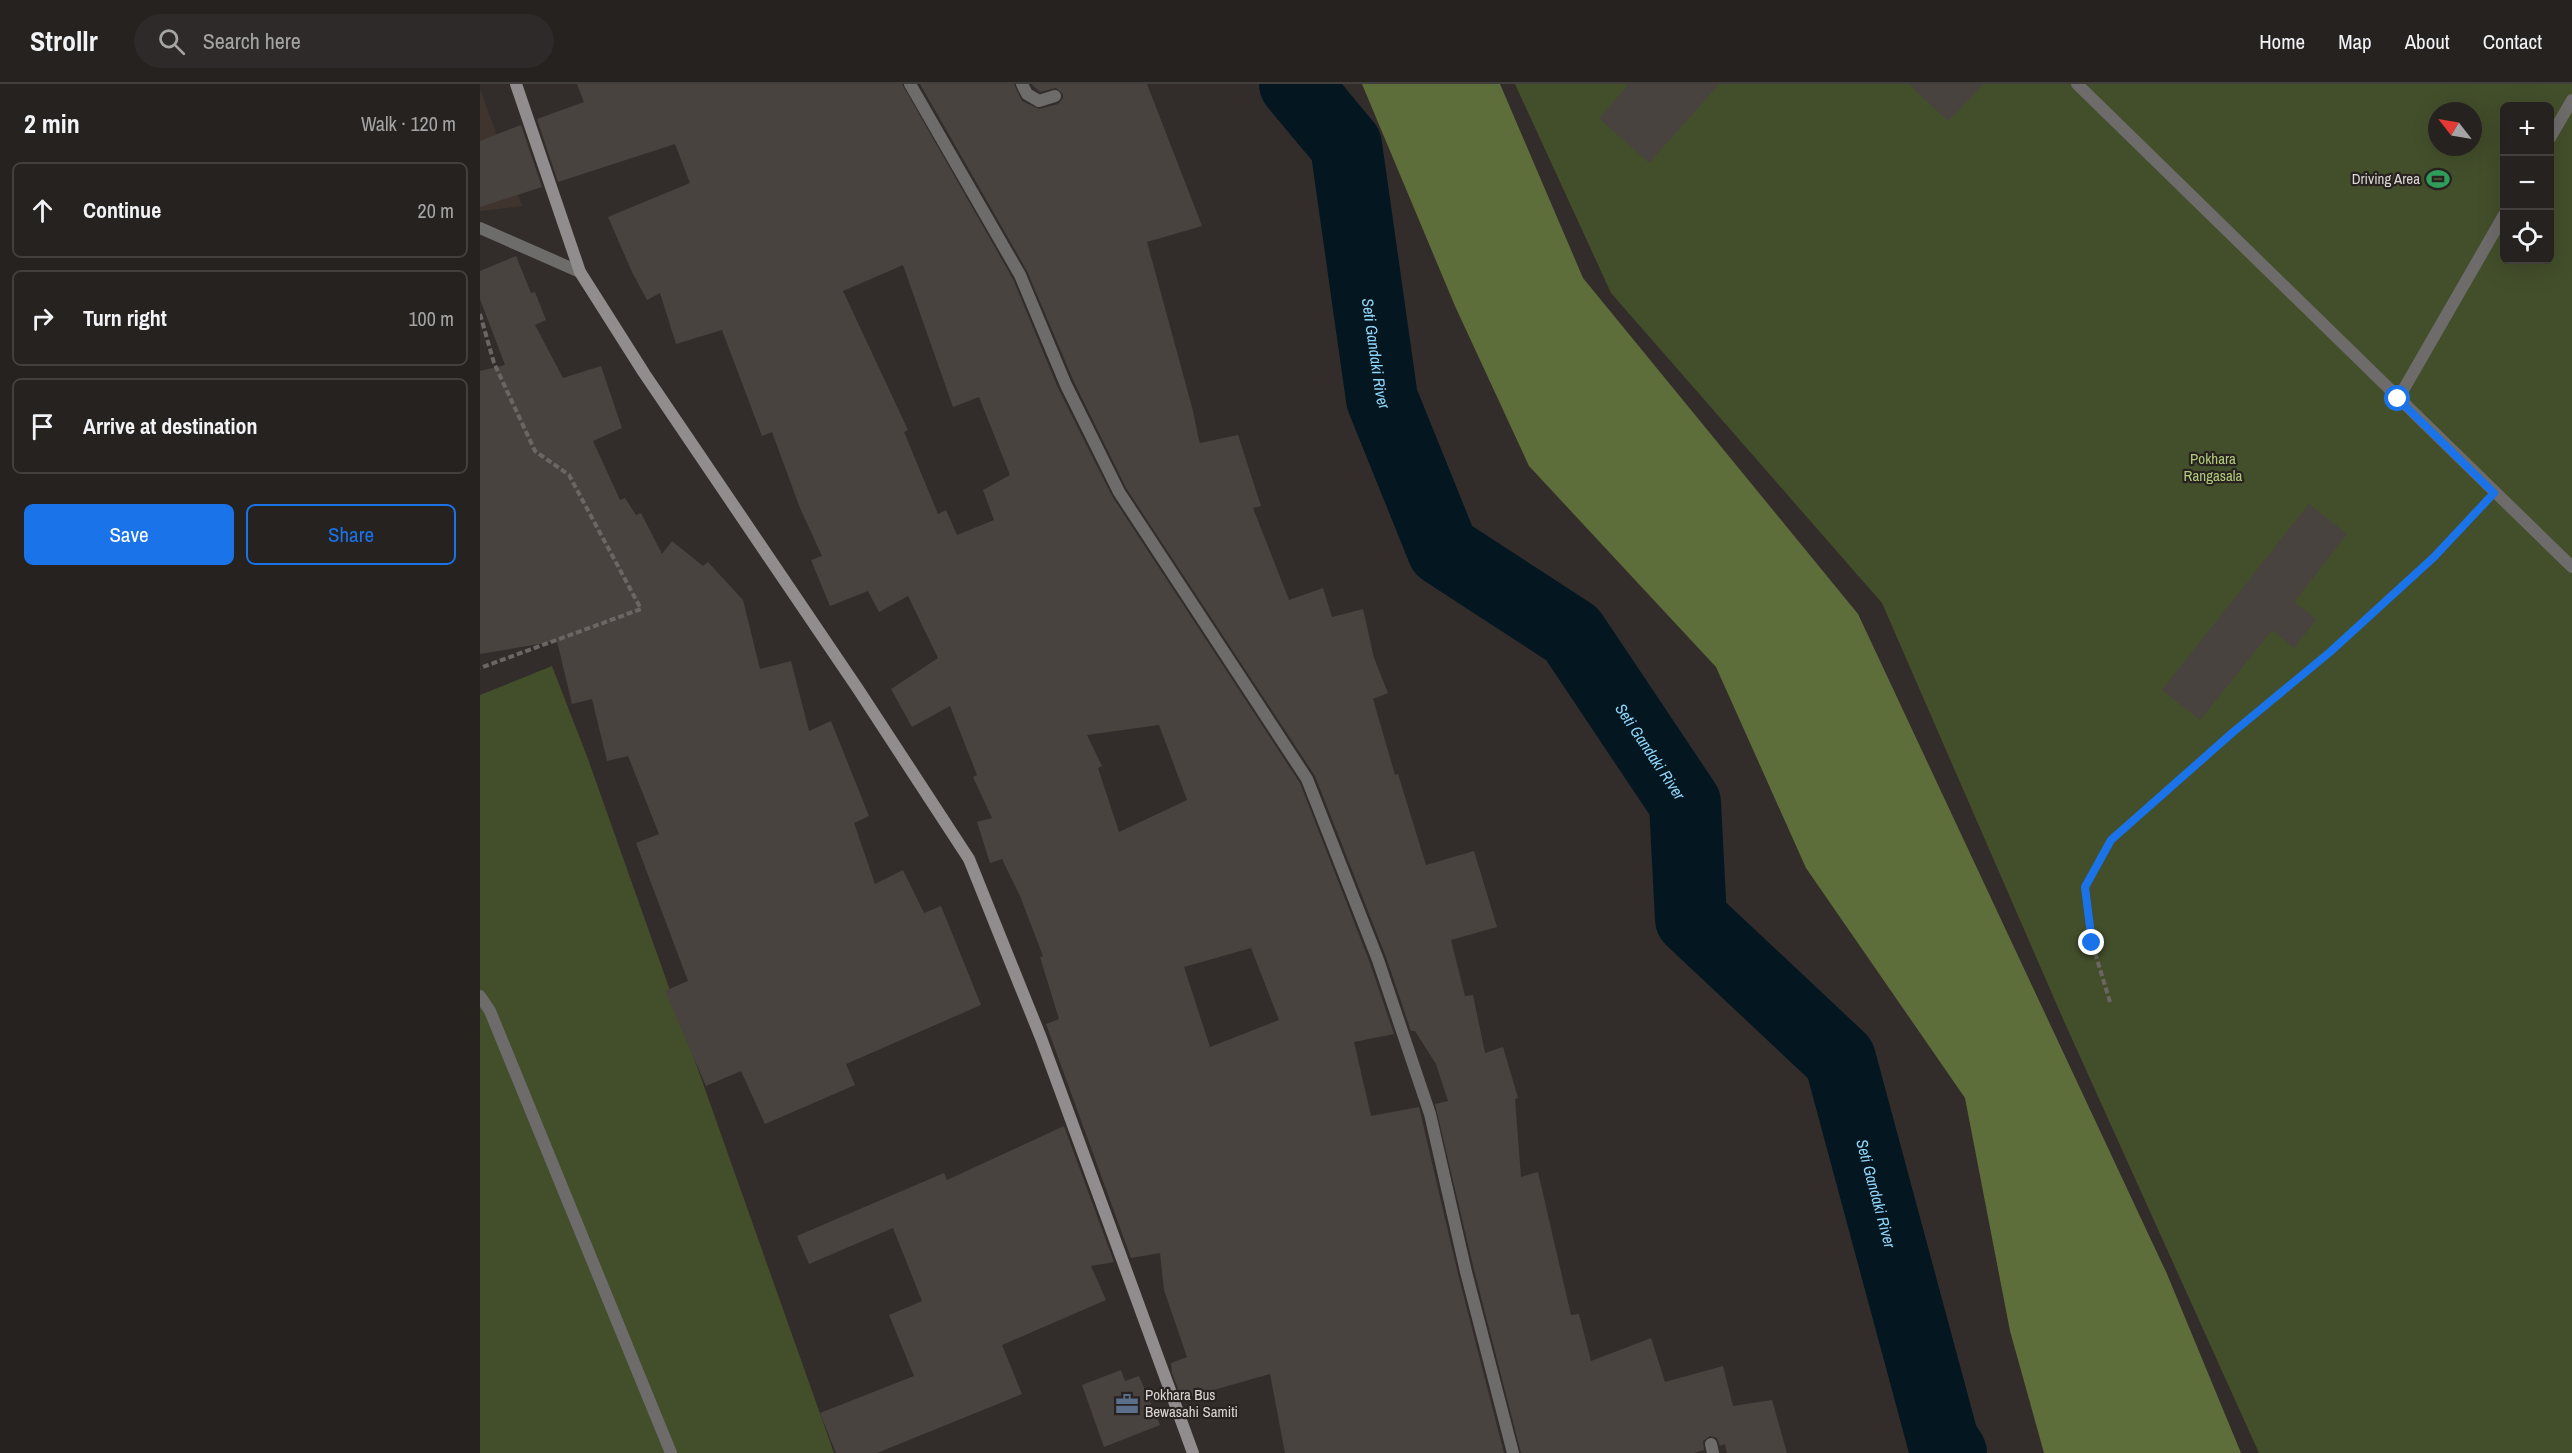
<!DOCTYPE html>
<meta charset="utf-8">
<style>
:root{--surface:#262220;--page:#2e2a29;--text:#f1f3f6;--muted:#a4a4a5;--line:#423f3e;--accent:#1a73e8}
body{margin:0;font-family:"Archivo Narrow",sans-serif;background:var(--page);color:var(--text)}
.controls{position:absolute;right:18px;top:18px;display:grid;overflow:hidden;border-radius:9px;box-shadow:0 6px 24px #0002}
.controls button{width:54px;height:54px;display:grid;place-items:center;padding:0;border:0;border-bottom:2px solid var(--line);background:var(--surface);color:var(--text);font:30px sans-serif}
.compass{position:absolute;left:1948px;top:18px;width:54px;height:54px;border-radius:50%;background:var(--surface);box-shadow:0 6px 24px #0002;rotate:301deg}
.stop{position:absolute;width:18px;height:18px;margin:-14px;border:4px solid #1a73e8;border-radius:50%;background:#fff}
.stop.end{background:#1a73e8;border-color:#fff;box-shadow:0 2px 6px #0008}
.list{margin:0;padding:0;list-style:none}
h2{display:flex;justify-content:space-between;align-items:center;height:78px;margin:0;padding:0 24px;font-size:26px}
h2 small{font-size:20px;font-weight:400;color:var(--muted)}
.list li{display:grid;grid-template-columns:39px 1fr auto;gap:18px;align-items:center;box-sizing:border-box;height:96px;margin:0 12px 12px;padding:0 12px;border:2px solid var(--line);border-radius:9px}
.list b{display:block;font-size:22px;white-space:nowrap}
.list em{font-size:20px;font-style:normal;color:var(--muted)}
.actions{display:flex;gap:12px;padding:18px 24px}
.actions a{flex:1;padding:14px 0;border:2px solid var(--accent);border-radius:9px;text-align:center;font-size:21px;color:var(--accent)}
.actions .main{background:var(--accent);color:#fff}
.icon{flex:none;width:33px;height:33px;fill:none;stroke:currentColor;stroke-width:2;stroke-linecap:round;stroke-linejoin:round}
.map{position:relative;flex:none;width:2092px;height:1369px;overflow:hidden}
header{display:flex;align-items:center;gap:36px;box-sizing:border-box;height:84px;padding:0 30px;background:var(--surface);border-bottom:2px solid var(--line)}
header strong{font-size:28px}
nav{display:flex;gap:33px;margin-inline-start:auto;font-size:21px}
.search{width:420px;height:54px;background:var(--page);display:flex;align-items:center;gap:15px;box-sizing:border-box;padding:0 21px;border-radius:33px;color:var(--muted);font-size:22px}
main{display:flex}
aside{flex:1;background:var(--surface)}
.map>svg:first-child{display:block}
</style>
<header>
<strong>Strollr</strong>
<div class="search"><svg class="icon" aria-label="search" viewBox="0 0 24 24"><circle cx="10" cy="10" r="6"/><path d="M15 15l6 6"/></svg>Search here</div>
<nav><a>Home</a><a>Map</a><a>About</a><a>Contact</a></nav>
</header>
<main>
<aside>
<h2>2 min<small>Walk · 120 m</small></h2>
<ul class="list">
<li><svg class="icon" aria-label="ahead" viewBox="0 0 24 24"><path d="M12 20V5M6 11l6-6 6 6"/></svg><div><b>Continue</b></div><em>20 m</em></li>
<li><svg class="icon" aria-label="right" viewBox="0 0 24 24"><path d="M7 20v-9h11M14 6l5 5-5 5"/></svg><div><b>Turn right</b></div><em>100 m</em></li>
<li><svg class="icon" aria-label="arrive" viewBox="0 0 24 24"><path d="M6 21V4h12l-3 4 3 4H6"/></svg><div><b>Arrive at destination</b></div></li>
</ul>
<div class="actions"><a class="main">Save</a><a>Share</a></div>
</aside>
<div class="map">
<svg width="2092" height="1369" viewBox="0 0 2092 1369">
<rect width="100%" height="100%" fill="#322d2a"/>
<path fill="#40352e" d="M 0,5 L 42,122 L 0,127 Z"/>
<path fill="#434e2b" fill-rule="evenodd" d="M 1035,0 L 2092,0 L 2092,1369 L 1779,1369 L 1583,935 L 1402,519 L 1131,209 ZM 2024,22 L 2070,22 L 2070,176 L 2024,176 ZM 1957,27 L 1993,27 L 1993,63 L 1957,63 Z
M 72,582 L 108,675 L 354,1369 L 0,1369 L 0,611 Z"/>
<path fill="#5e6e3a" d="M 882,0 L 1020,0 L 1103,194 L 1378,530 L 1687,1190 L 1761,1369 L 1564,1369 L 1530,1247 L 1485,1014 L 1326,784 L 1236,583 L 1049,382 L 975,222 Z"/>
<g fill="none" stroke-linecap="round" stroke-linejoin="round">
<path stroke="#04161f" stroke-width="72" id="s1" d="M 815,0 L 866,61 L 902,315 L 963,466 L 1092,550 L 1205,719 L 1211,835 L 1360,975 L 1463,1357 L 1471,1369"/>
</g>
<path fill="#494340" fill-rule="evenodd" d="M 97,0 L 422,0 L 533,195 L 578,304 L 632,412 L 820,699 L 890,879 L 914,950 L 874,958 L 891,1032 L 939,1023 L 978,1190 L 1024,1369 L 805,1369 L 790,1290 L 702,1315 L 692,1289 L 691,1279 L 707,1273 L 684,1206 L 680,1169 L 651,1174 L 566,940 L 579,935 L 560,873 L 563,872 L 540,812 L 522,775 L 510,779 L 497,738 L 512,734 L 493,693 L 497,691 L 470,622 L 432,643 L 411,605 L 458,574 L 428,512 L 399,528 L 388,507 L 350,522 L 331,476 L 342,472 L 320,424 L 292,348 L 282,352 L 242,246 L 196,260 L 180,209 L 167,216 L 152,188 L 128,133 L 210,99 L 195,60 L 78,98 L 57,35 L 104,18 ZM 423,181 L 473,323 L 499,313 L 530,391 L 503,406 L 514,436 L 477,451 L 466,426 L 458,430 L 424,348 L 428,346 L 363,207 ZM 679,641 L 707,716 L 639,748 L 618,684 L 622,682 L 607,651 ZM 771,864 L 799,936 L 730,963 L 704,883 Z
M 440,0 L 534,0 L 542,17 L 559,25 L 578,20 L 583,14 L 583,10 L 576,4 L 560,8 L 551,0 L 667,0 L 722,142 L 667,158 L 713,327 L 718,352 L 720,359 L 758,351 L 781,422 L 773,424 L 809,516 L 843,504 L 852,533 L 883,525 L 894,574 L 908,609 L 893,615 L 915,691 L 918,690 L 946,781 L 994,767 L 1017,843 L 971,856 L 985,912 L 993,911 L 1005,969 L 1023,963 L 1038,1014 L 1035,1015 L 1041,1093 L 1058,1088 L 1091,1231 L 1099,1230 L 1111,1277 L 1171,1254 L 1185,1298 L 1243,1282 L 1253,1322 L 1292,1316 L 1307,1369 L 1247,1369 L 1245,1360 L 1240,1362 L 1237,1354 L 1230,1352 L 1223,1357 L 1224,1366 L 1214,1369 L 1041,1369 L 994,1186 L 955,1020 L 968,1017 L 956,980 L 935,947 L 931,947 L 906,873 L 835,692 L 646,404 L 594,298 L 547,187 Z
M 1149,0 L 1239,0 L 1169,79 L 1119,34 Z
M 1429,0 L 1504,0 L 1468,37 Z
M 41,41 L 62,103 L 0,123 L 0,57 Z
M 36,172 L 51,209 L 55,208 L 66,236 L 55,241 L 83,294 L 121,282 L 142,344 L 113,357 L 140,416 L 145,414 L 156,431 L 161,429 L 182,470 L 192,457 L 223,482 L 228,478 L 263,516 L 280,585 L 311,577 L 329,647 L 351,637 L 389,732 L 374,739 L 395,800 L 423,786 L 444,829 L 461,822 L 501,921 L 366,980 L 375,1001 L 285,1040 L 261,987 L 226,1002 L 185,907 L 208,897 L 156,759 L 179,750 L 148,672 L 127,677 L 112,615 L 92,620 L 77,557 L 0,570 L 0,287 L 25,281 L 0,215 L 0,187 Z
M 1829,420 L 1867,450 L 1814,518 L 1836,535 L 1814,564 L 1792,546 L 1720,636 L 1682,606 Z
M 584,1042 L 634,1178 L 611,1182 L 626,1216 L 522,1261 L 542,1310 L 397,1369 L 356,1369 L 340,1329 L 434,1292 L 409,1231 L 442,1217 L 413,1144 L 329,1180 L 317,1152 L 464,1089 L 467,1096 Z
M 641,1286 L 645,1297 L 659,1292 L 680,1341 L 624,1363 L 602,1301 Z"/>
<g fill="none" stroke-linecap="round" stroke-linejoin="round">
<path stroke="#6a6663" stroke-width="4" stroke-dasharray="6 3" stroke-linecap="butt" d="M 0,230 L 14,279 L 55,367 L 89,391 L 161,525 L 0,584
M 1630,918 L 1612,859 L 1605,803 L 1631,756 L 1752,649 L 1850,568 L 1954,473 L 1998,426"/>
<path stroke="#6e6b6b" stroke-width="12" d="M 1597,0 L 2092,483
M 2070,54 L 2092,16
M 1918,315 L 2024,131
M 0,912 L 10,927 L 191,1369
M 1231,1360 L 1233,1369"/>
<path stroke="#6e6b6b" stroke-width="12" d="M 430,0 L 540,191 L 586,301 L 639,408 L 827,695 L 898,876 L 950,1030 L 986,1188 L 1033,1369
M 542,0 L 547,10 L 559,17 L 575,12
M 0,144 L 100,188"/>
<path stroke="#918c8d" stroke-width="12" d="M 36,0 L 100,188 L 164,289 L 378,605 L 489,775 L 561,954 L 713,1369"/>
</g>
<g fill="none" stroke-linecap="round" stroke-linejoin="round">
<path stroke="#1a73e8" stroke-width="8" d="M 1612,859 L 1605,803 L 1631,756 L 1752,649 L 1850,568 L 1954,473 L 2014,409 L 1918,315"/>
</g>
<defs>
<g id="stadium-bare" transform="scale(1.8)"><path d="M0-5a6.5 5 0 1 0 0 10a6.5 5 0 1 0 0-10ZM-3.5-1.8h7v3.6h-7Z" fill="#2e9e5b" stroke="#282320" stroke-width="2.5" paint-order="stroke"/></g>
<g id="office-bare" transform="scale(1.8)"><path d="M-6-3h4V-5.5h4V-3h4V5H-6ZM-1-4.5V-3h2v-1.5ZM-6 0V1H6V0Z" fill="#5c6f8a" stroke="#282320" stroke-width="2.5" paint-order="stroke"/></g>
</defs>
<g fill-rule="evenodd">
<use href="#stadium-bare" x="1958" y="95"/>
<use href="#office-bare" x="647" y="1320"/>
</g>
<g text-anchor="middle" stroke-width="4.5" stroke-linejoin="round" paint-order="stroke">
<g font-size="15" fill="#d9d6d4" stroke="#282320" text-anchor="end">
<text x="1940" y="100">Driving Area</text>
<text x="665" y="1316" text-anchor="start">Pokhara Bus<tspan x="665" dy="17">Bewasahi Samiti</tspan></text>
</g>
<g font-size="15" fill="#b1cb7b" stroke="#282320">
<text x="1733" y="380">Pokhara<tspan x="1733" dy="17">Rangasala</tspan></text>
</g>
<g font-size="16" font-style="italic" fill="#8fd4f9" stroke="#282320">
<text dy="6" stroke="none"><textPath href="#s1" startOffset="290">Seti Gandaki River</textPath></text>
<text dy="6" stroke="none"><textPath href="#s1" startOffset="794">Seti Gandaki River</textPath></text>
<text dy="6" stroke="none"><textPath href="#s1" startOffset="1316">Seti Gandaki River</textPath></text>
</g>
</g>
</svg>
<div class="controls">
<button>+</button>
<button>−</button>
<button><svg class="icon" aria-label="locate" viewBox="0 0 24 24"><circle cx="12" cy="12" r="6"/><path d="M12 2v4M12 18v4M2 12h4M18 12h4"/></svg></button>
</div>
<svg class="compass" viewBox="-18 -18 36 36"><path d="M0-13l5 13h-10z" fill="#e53935"/><path d="M0 13l5-13h-10z" fill="#a4a4a5"/></svg>
<div class="stop" style="left:1918px;top:315px"></div>
<div class="stop end" style="left:1612px;top:859px"></div>
</div>
</main>
